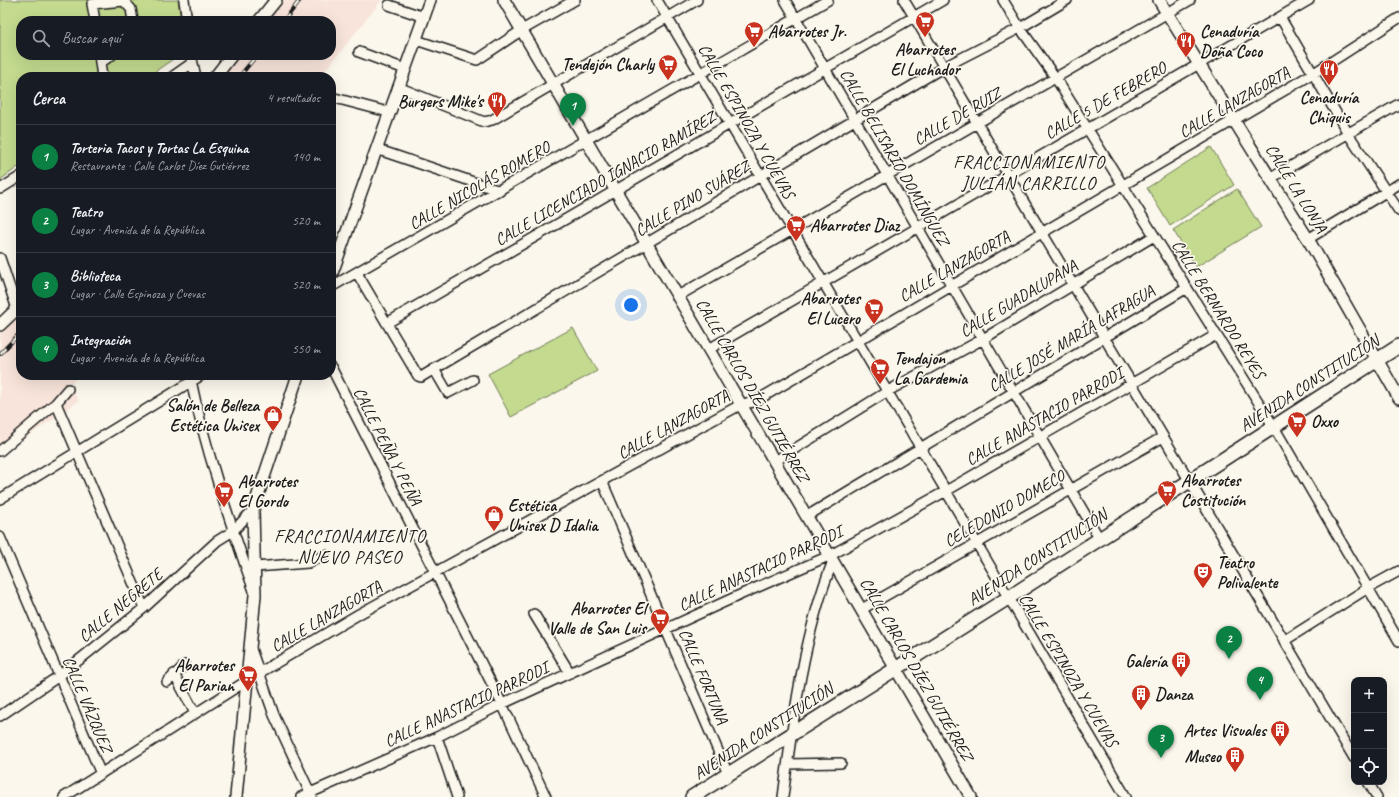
<!DOCTYPE html>
<html lang="es">
<meta charset="utf-8">
<style>
:root{--surface:#171b24;--page:#242831;--text:#f1f3f6;--muted:#9ea1a6;--line:#363941;--accent:#0b8043}
body{margin:0;font-family:Caveat,sans-serif;background:var(--page);color:var(--text)}
.controls{position:absolute;right:12px;bottom:12px;display:grid;overflow:hidden;border-radius:8px;box-shadow:0 4px 16px #0002}
.controls button{width:36px;height:36px;display:grid;place-items:center;padding:0;border:0;border-bottom:1px solid var(--line);background:var(--surface);color:var(--text);font:20px sans-serif}
.you{position:absolute;left:631px;top:305px;width:14px;height:14px;margin:-10px;border:3px solid #fff;border-radius:50%;background:#1a73e8;box-shadow:0 0 0 6px #1a73e833}
.badge{display:grid;place-items:center;width:26px;height:26px;border-radius:50%;background:var(--accent);color:#fff;font-size:13px;font-weight:700}
.pin{position:absolute;translate:-50% -33px;filter:drop-shadow(0 1px 2px #0008)}
.pin::after{content:'';position:absolute;top:21px;width:14px;height:12px;background:inherit;clip-path:polygon(0 0,100% 0,50% 100%)}
.list{margin:0;padding:0;list-style:none}
h2{display:flex;justify-content:space-between;align-items:center;height:52px;margin:0;padding:0 16px;font-size:17px}
h2 small{font-size:13px;font-weight:400;color:var(--muted)}
.list li{display:grid;grid-template-columns:26px 1fr auto;gap:12px;align-items:center;box-sizing:border-box;height:64px;padding:0 16px;border-top:1px solid var(--line)}
.list b{display:block;font-size:15px;white-space:nowrap}
.list p{margin:0;font-size:13px;white-space:nowrap;color:var(--muted)}
.list em{font-size:13px;font-style:normal;color:var(--muted)}
.icon{flex:none;width:22px;height:22px;fill:none;stroke:currentColor;stroke-width:2;stroke-linecap:round;stroke-linejoin:round}
.map{position:relative;flex:none;width:1399px;height:797px;overflow:hidden}
.search{position:absolute;background:var(--surface);box-shadow:0 4px 16px #0002;left:16px;top:16px;width:320px;height:44px;display:flex;align-items:center;gap:10px;box-sizing:border-box;padding:0 14px;border-radius:16px;color:var(--muted);font-size:15px}
.panel{position:absolute;background:var(--surface);box-shadow:0 4px 16px #0002;left:16px;top:72px;width:320px;height:308px;border-radius:16px}
.map>svg:first-child{display:block}
</style>
<div class="map">
<svg width="1399" height="797" viewBox="0 0 1399 797">
<rect width="100%" height="100%" fill="#fbf7ec"/>
<filter id="ink" filterUnits="userSpaceOnUse"><feTurbulence type="fractalNoise" baseFrequency=".025" numOctaves="2"/><feDisplacementMap in="SourceGraphic" scale="8" xChannelSelector="R" yChannelSelector="G"/><feConvolveMatrix kernelMatrix="1 2 1 2 8 2 1 2 1" color-interpolation-filters="sRGB"/></filter>
<g filter="url(#ink)">
<path fill="#f8e4da" d="M 282,0 L 382,0 L 320,77 L 218,77 L 236,55 L 331,55 L 331,21 L 264,21 Z
M 21,313 L 21,375 L 79,375 L 69,386 L 79,401 L 0,456 L 0,332 Z"/>
<path fill="#c3da8f" stroke="#707b56" d="M 0,0 L 178,0 L 181,21 L 21,21 L 21,55 L 179,55 L 147,77 L 21,77 L 21,165 L 0,180 Z
M 1211,147 L 1234,185 L 1170,226 L 1147,188 Z
M 1237,189 L 1261,227 L 1196,267 L 1173,230 Z
M 573,328 L 597,371 L 511,417 L 488,374 Z"/>
<g fill="none" stroke-linecap="round" stroke-linejoin="round">
<g stroke="#1c1c1c" stroke-width="12">
<path id="minor" d="M 184,0 L 187,21
M 657,0 L 1126,797
M 785,0 L 1099,538
M 904,0 L 1354,758
M 1003,0 L 1020,28 L 1055,77 L 1274,427 L 1399,641
M 389,5 L 424,17
M 1280,17 L 1349,135 L 1399,211
M 95,21 L 92,4 L 124,1 L 131,9 L 133,21
M 416,40 L 477,60 L 522,30 L 575,0
M 359,52 L 405,69
M 99,55 L 102,77
M 191,55 L 196,77
M 100,63 L 112,55
M 172,77 L 192,63
M 398,87 L 484,122 L 492,120 L 697,0
M 331,97 L 388,112
M 376,149 L 500,191
M 1271,178 L 1399,104
M 0,189 L 21,176
M 1308,239 L 1399,184
M 0,258 L 17,309
M 357,273 L 418,376 L 421,377 L 944,67 L 1020,28 L 1067,0
M 331,287 L 828,0
M 678,296 L 1190,0
M 387,323 L 943,0
M 709,349 L 1309,0
M 331,367 L 502,704 L 546,797
M 434,369 L 448,393 L 473,380
M 190,376 C 205,449 229,519 253,588
M 56,403 L 144,608
M 0,451 L 56,403 L 68,389
M 775,461 L 888,391 L 983,339 L 1154,236
M 602,481 L 728,774
M 0,499 L 202,375
M 807,516 L 1187,288
M 0,537 L 101,774
M 255,567 L 308,563 L 325,555
M 862,609 L 1163,437
M 534,614 L 570,673
M 1284,641 L 1368,588 L 1399,571
M 251,649 L 274,715 L 312,797
M 174,674 L 195,713
M 167,682 L 185,665
M 0,716 L 59,676 L 144,608 L 217,541 L 233,531 L 253,510
M 437,737 L 457,797
M 788,764 L 841,763
M 1368,782 L 1377,797
M 64,797 L 259,673 L 359,614 L 742,404 L 754,402 L 1314,73 L 1399,18
M 301,797 L 437,737 L 502,704 L 742,594 L 831,555 L 946,491 L 1216,335
M 783,797 C 793,719 804,633 833,561"/>
</g>
<g stroke="#1c1c1c" stroke-width="14">
<path id="tertiary" d="M 504,0 L 971,797
M 1159,0 L 1308,239 L 1399,398
M 259,21 L 276,0
M 215,77 L 232,55
M 331,276 L 430,0
M 0,325 L 21,305
M 236,797 L 255,595 L 253,510 L 298,375"/>
</g>
<g stroke="#1c1c1c" stroke-width="16">
<path id="secondary" d="M 692,797 L 1008,598 L 1399,346"/>
</g>
<use href="#minor" stroke="#fbf7ec" stroke-width="9"/>
<use href="#tertiary" stroke="#fbf7ec" stroke-width="11"/>
<use href="#secondary" stroke="#fbf7ec" stroke-width="13"/>
<g stroke="#1c1c1c" stroke-width="4">
<path id="rail" d="M 284,21 L 300,0
M 239,77 L 257,55
M 0,354 L 21,332"/>
</g>
<use href="#rail" stroke="#fbf7ec" stroke-width="2.5" stroke-dasharray="8" stroke-linecap="butt"/>
</g>
</g>
<defs>
<g id="supermarket-pin" transform="scale(1)"><path d="M0 17L-7.5 6A9.5 9.5 0 1 1 7.5 6Z" fill="#c8321e" stroke="#fbf7ec"/><path d="M-6-5.5h2.5l.6 2H6L4.5 2H-2.5L-4.4-4H-6ZM-1.5 3.2a1.3 1.3 0 1 0 .1 0ZM3 3.2a1.3 1.3 0 1 0 .1 0Z" fill="#fff"/></g>
<g id="restaurant-pin" transform="scale(1)"><path d="M0 17L-7.5 6A9.5 9.5 0 1 1 7.5 6Z" fill="#c8321e" stroke="#fbf7ec"/><path d="M-5-6h1v4h1v-4h1v4h1v-4h1v5L-1.5 .5V6h-2V.5L-5-1ZM5-6V6H3V1.5H1.5Q1.5-4 5-6Z" fill="#fff"/></g>
<g id="shop-pin" transform="scale(1)"><path d="M0 17L-7.5 6A9.5 9.5 0 1 1 7.5 6Z" fill="#c8321e" stroke="#fbf7ec"/><path d="M-5-2.5h2.3a2.7 3.5 0 0 1 5.4 0H5L5.5 6h-11ZM-1.5-2.5h3a1.5 2.3 0 0 0-3 0Z" fill="#fff"/></g>
<g id="theatre-pin" transform="scale(1)"><path d="M0 17L-7.5 6A9.5 9.5 0 1 1 7.5 6Z" fill="#c8321e" stroke="#fbf7ec"/><path d="M-5-5.5Q0-4 5-5.5V0Q5 5 0 6Q-5 5-5 0ZM-3.3-2.5H-1v1.5H-3.3ZM1-2.5H3.3v1.5H1ZM-2.8 1Q0 5.5 2.8 1Z" fill="#fff"/></g>
<g id="building-pin" transform="scale(1)"><path d="M0 17L-7.5 6A9.5 9.5 0 1 1 7.5 6Z" fill="#c8321e" stroke="#fbf7ec"/><path d="M-4-6H4V6H1V3H-1V6H-4ZM-2.5-4.3h1.7v1.8h-1.7ZM.8-4.3h1.7v1.8H.8ZM-2.5-1h1.7V.8h-1.7ZM.8-1h1.7V.8H.8Z" fill="#fff"/></g>
</defs>
<g fill-rule="evenodd">
<use href="#supermarket-pin" x="925" y="21"/>
<use href="#supermarket-pin" x="754" y="31"/>
<use href="#restaurant-pin" x="1186" y="41"/>
<use href="#supermarket-pin" x="668" y="64"/>
<use href="#restaurant-pin" x="1329" y="69"/>
<use href="#restaurant-pin" x="497" y="101"/>
<use href="#supermarket-pin" x="796" y="225"/>
<use href="#supermarket-pin" x="874" y="308"/>
<use href="#supermarket-pin" x="880" y="368"/>
<use href="#shop-pin" x="273" y="415"/>
<use href="#supermarket-pin" x="1297" y="421"/>
<use href="#supermarket-pin" x="1167" y="490"/>
<use href="#supermarket-pin" x="224" y="491"/>
<use href="#shop-pin" x="494" y="515"/>
<use href="#theatre-pin" x="1203" y="572"/>
<use href="#supermarket-pin" x="660" y="618"/>
<use href="#building-pin" x="1181" y="661"/>
<use href="#supermarket-pin" x="248" y="675"/>
<use href="#building-pin" x="1141" y="694"/>
<use href="#building-pin" x="1280" y="730"/>
<use href="#building-pin" x="1235" y="756"/>
</g>
<g text-anchor="middle" stroke-width="3.5" stroke-linejoin="round" paint-order="stroke">
<g font-size="17" font-weight="bold" fill="#1c1c1c" stroke="#fbf7ec" text-anchor="start">
<text x="768" y="37">Abarrotes Jr.</text>
<text x="1200" y="37">Cenaduría<tspan x="1200" dy="20">Doña Coco</tspan></text>
<text x="925" y="55" text-anchor="middle">Abarrotes<tspan x="925" dy="20">El Luchador</tspan></text>
<text x="654" y="70" text-anchor="end">Tendejón Charly</text>
<text x="1329" y="103" text-anchor="middle">Cenaduría<tspan x="1329" dy="20">Chiquis</tspan></text>
<text x="483" y="107" text-anchor="end">Burgers Mike's</text>
<text x="810" y="231">Abarrotes Diaz</text>
<text x="860" y="304" text-anchor="end">Abarrotes<tspan x="860" dy="20">El Lucero</tspan></text>
<text x="894" y="364">Tendajon<tspan x="894" dy="20">La Gardemia</tspan></text>
<text x="259" y="411" text-anchor="end">Salón de Belleza<tspan x="259" dy="20">Estética Unisex</tspan></text>
<text x="1311" y="427">Oxxo</text>
<text x="1181" y="486">Abarrotes<tspan x="1181" dy="20">Costitución</tspan></text>
<text x="238" y="487">Abarrotes<tspan x="238" dy="20">El Gordo</tspan></text>
<text x="508" y="511">Estética<tspan x="508" dy="20">Unisex D Idalia</tspan></text>
<text x="1217" y="568">Teatro<tspan x="1217" dy="20">Polivalente</tspan></text>
<text x="646" y="614" text-anchor="end">Abarrotes El<tspan x="646" dy="20">Valle de San Luis</tspan></text>
<text x="1167" y="667" text-anchor="end">Galería</text>
<text x="234" y="671" text-anchor="end">Abarrotes<tspan x="234" dy="20">El Parian</tspan></text>
<text x="1155" y="700">Danza</text>
<text x="1266" y="736" text-anchor="end">Artes Visuales</text>
<text x="1221" y="762" text-anchor="end">Museo</text>
</g>
<g font-size="17" fill="#1c1c1c" stroke="#fbf7ec">
<text transform="translate(1105 100) rotate(-30)" y="6">CALLE 5 DE FEBRERO</text>
<text transform="translate(1234 102) rotate(-30)" y="6">CALLE LANZAGORTA</text>
<text transform="translate(957 116) rotate(-30)" y="6">CALLE DE RUIZ</text>
<text transform="translate(747 121) rotate(60)" y="6">CALLE ESPINOZA Y CUEVAS</text>
<text transform="translate(895 157) rotate(60)" y="6">CALLE BELISARIO DOMÍNGUEZ</text>
<text transform="translate(605 178) rotate(-30)" y="6">CALLE LICENCIADO IGNACIO RAMÍREZ</text>
<text transform="translate(479 185) rotate(-30)" y="6">CALLE NICOLÁS ROMERO</text>
<text transform="translate(1297 188) rotate(58)" y="6">CALLE LA LONJA</text>
<text transform="translate(692 198) rotate(-31)" y="6">CALLE PINO SUÁREZ</text>
<text transform="translate(954 266) rotate(-30)" y="6">CALLE LANZAGORTA</text>
<text transform="translate(1018 298) rotate(-31)" y="6">CALLE GUADALUPANA</text>
<text transform="translate(1219 309) rotate(58)" y="6">CALLE BERNARDO REYES</text>
<text transform="translate(1071 338) rotate(-31)" y="6">CALLE JOSÉ MARÍA LAFRAGUA</text>
<text transform="translate(1309 383) rotate(-33)" y="6">AVENIDA CONSTITUCIÓN</text>
<text transform="translate(753 390) rotate(60)" y="6">CALLE CARLOS DÍEZ GUTIÉRREZ</text>
<text transform="translate(1044 416) rotate(-30)" y="6">CALLE ANASTACIO PARRODI</text>
<text transform="translate(673 424) rotate(-29)" y="6">CALLE LANZAGORTA</text>
<text transform="translate(388 446) rotate(63)" y="6">CALLE PEÑA Y PEÑA</text>
<text transform="translate(1004 508) rotate(-30)" y="6">CELEDONIO DOMECO</text>
<text transform="translate(1037 557) rotate(-33)" y="6">AVENIDA CONSTITUCIÓN</text>
<text transform="translate(760 568) rotate(-25)" y="6">CALLE ANASTACIO PARRODI</text>
<text transform="translate(120 605) rotate(-40)" y="6">CALLE NEGRETE</text>
<text transform="translate(326 616) rotate(-30)" y="6">CALLE LANZAGORTA</text>
<text transform="translate(917 669) rotate(60)" y="6">CALLE CARLOS DÍEZ GUTIÉRREZ</text>
<text transform="translate(1069 670) rotate(59)" y="6">CALLE ESPINOZA Y CUEVAS</text>
<text transform="translate(704 676) rotate(67)" y="6">CALLE FORTUNA</text>
<text transform="translate(88 704) rotate(67)" y="6">CALLE VÁZQUEZ</text>
<text transform="translate(466 704) rotate(-25)" y="6">CALLE ANASTACIO PARRODI</text>
<text transform="translate(763 731) rotate(-33)" y="6">AVENIDA CONSTITUCIÓN</text>
</g>
<g font-size="18" letter-spacing="1" fill="#1c1c1c" stroke="#fbf7ec">
<text x="1029" y="168">FRACCIONAMIENTO<tspan x="1029" dy="21">JULIÁN CARRILLO</tspan></text>
<text x="350" y="542">FRACCIONAMIENTO<tspan x="350" dy="21">NUEVO PASEO</tspan></text>
</g>
</g>
</svg>
<div class="controls">
<button>+</button>
<button>−</button>
<button><svg class="icon" aria-label="locate" viewBox="0 0 24 24"><circle cx="12" cy="12" r="6"/><path d="M12 2v4M12 18v4M2 12h4M18 12h4"/></svg></button>
</div>
<div class="you"></div>
<div class="pin badge" style="left:573px;top:126px">1</div>
<div class="pin badge" style="left:1229px;top:659px">2</div>
<div class="pin badge" style="left:1161px;top:758px">3</div>
<div class="pin badge" style="left:1260px;top:700px">4</div>
<div class="search"><svg class="icon" aria-label="search" viewBox="0 0 24 24"><circle cx="10" cy="10" r="6"/><path d="M15 15l6 6"/></svg>Buscar aquí</div>
<section class="panel">
<h2>Cerca<small>4 resultados</small></h2>
<ul class="list">
<li><span class="badge">1</span><div><b>Torteria Tacos y Tortas La Esquina</b><p>Restaurante · Calle Carlos Díez Gutiérrez</p></div><em>140 m</em></li>
<li><span class="badge">2</span><div><b>Teatro</b><p>Lugar · Avenida de la República</p></div><em>520 m</em></li>
<li><span class="badge">3</span><div><b>Biblioteca</b><p>Lugar · Calle Espinoza y Cuevas</p></div><em>520 m</em></li>
<li><span class="badge">4</span><div><b>Integración</b><p>Lugar · Avenida de la República</p></div><em>550 m</em></li>
</ul>
</section>
</div>
